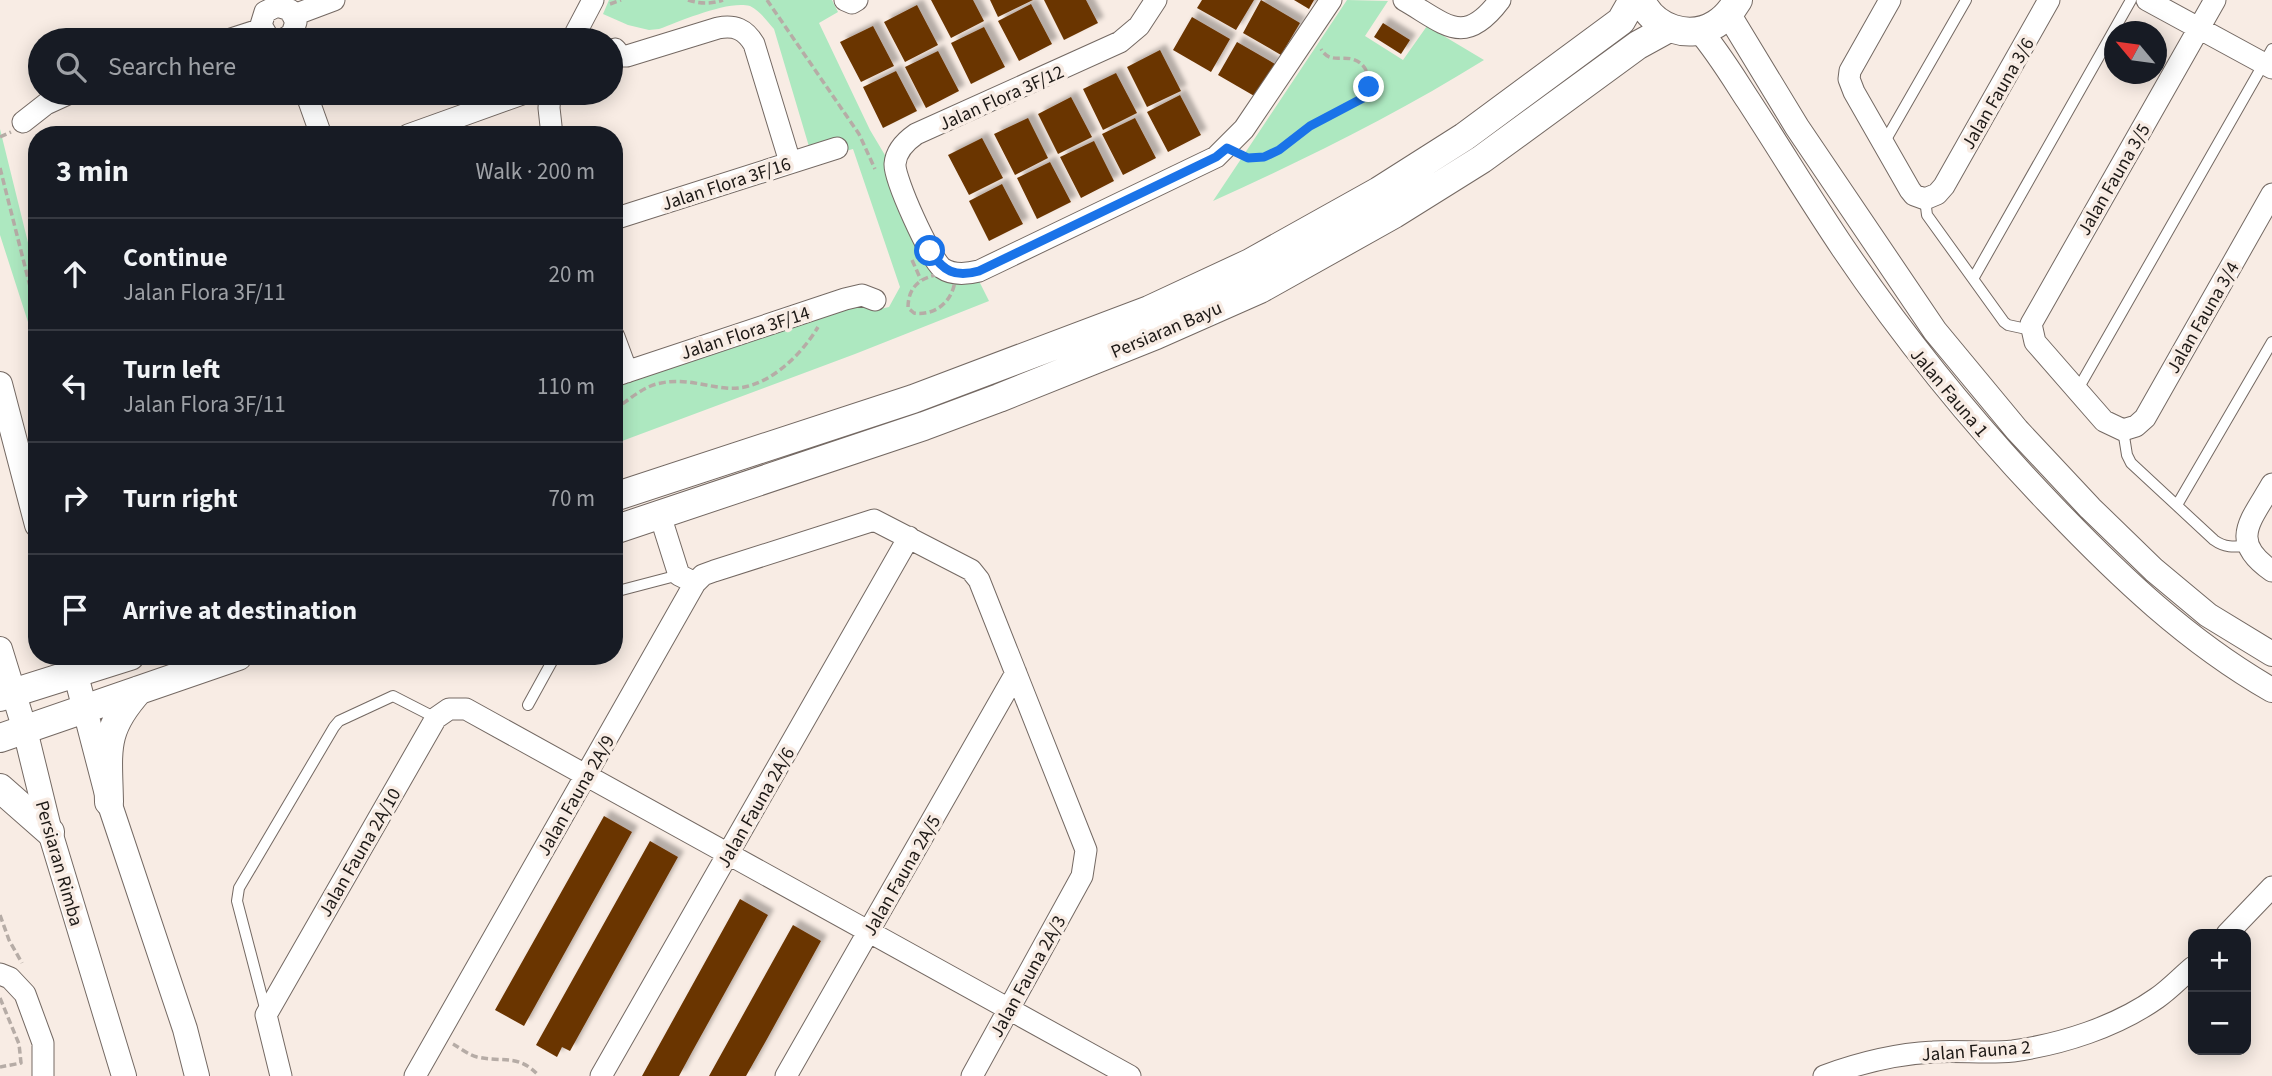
<!DOCTYPE html>
<meta charset="utf-8">
<style>
:root{--surface:#171b24;--page:#20242c;--text:#f1f3f6;--muted:#9ea1a6;--line:#363941}
body{margin:0;font-family:"Source Sans 3",sans-serif;background:var(--page);color:var(--text)}
.controls{position:absolute;right:21px;bottom:21px;display:grid;overflow:hidden;border-radius:14px;box-shadow:0 4px 18px #0003}
.controls button{width:63px;height:63px;display:grid;place-items:center;padding:0;border:0;border-bottom:2px solid var(--line);background:var(--surface);color:var(--text);font:35px sans-serif}
.compass{position:absolute;left:2104px;top:21px;width:63px;height:63px;border-radius:50%;background:var(--surface);box-shadow:0 4px 18px #0003;rotate:299deg}
.stop{position:absolute;width:21px;height:21px;margin:-16px;border:5px solid #1a73e8;border-radius:50%;background:#fff}
.stop.end{background:#1a73e8;border-color:#fff;box-shadow:0 2px 7px #0008}
.list{margin:0;padding:0;list-style:none}
h2{display:flex;justify-content:space-between;align-items:center;height:91px;margin:0;padding:0 28px;font-size:30px}
h2 small{font-size:23px;font-weight:400;color:var(--muted)}
.list li{display:grid;grid-template-columns:46px 1fr auto;gap:21px;align-items:center;box-sizing:border-box;height:112px;padding:0 28px;border-top:2px solid var(--line)}
.list b{display:block;font-size:26px;white-space:nowrap}
.list p{margin:0;font-size:23px;white-space:nowrap;color:var(--muted)}
.list em{font-size:23px;font-style:normal;color:var(--muted)}
.icon{flex:none;width:38px;height:38px;fill:none;stroke:currentColor;stroke-width:2;stroke-linecap:round;stroke-linejoin:round}
.map{position:relative;flex:none;width:2272px;height:1076px;overflow:hidden}
.search{position:absolute;background:var(--surface);box-shadow:0 4px 18px #0003;left:28px;top:28px;width:595px;height:77px;display:flex;align-items:center;gap:18px;box-sizing:border-box;padding:0 24px;border-radius:38px;color:var(--muted);font-size:26px}
.panel{position:absolute;background:var(--surface);box-shadow:0 4px 18px #0003;left:28px;top:126px;width:595px;height:539px;border-radius:28px}
.map>svg:first-child{display:block}
</style>
<div class="map">
<svg width="2272" height="1076" viewBox="0 0 2272 1076">
<defs>
<filter id="shadow"><feDropShadow dx="6" dy="-6" stdDeviation="2" flood-color="#0004"/></filter>
</defs>
<rect width="100%" height="100%" fill="#f8ece4"/>
<path fill="#ade8c0" d="M 609,0 L 832,0 L 838,12 L 819,23 L 870,130 L 901,182 L 936,260 L 975,273 L 989,301 L 855,354 L 614,444 L 614,385 L 856,302 L 880,309 L 889,307 L 900,287 L 853,149 L 813,160 L 774,29 C 767,21 760,11 750,6 C 728,0 681,21 659,29 L 649,30 L 628,25 L 603,14 Z
M 1347,0 L 1388,1 L 1365,36 L 1403,60 L 1427,26 L 1484,60 C 1397,114 1306,159 1213,201 Z
M 0,129 L 35,271 L 37,271 L 37,350 L 0,235 Z"/>
<path fill="#6a3402" filter="url(#shadow)" d="M 931,0 L 973,0 L 984,21 L 951,38 Z
M 990,0 L 1033,0 L 998,17 Z
M 1044,0 L 1086,0 L 1098,23 L 1064,40 Z
M 1202,0 L 1254,0 L 1236,30 L 1197,8 Z
M 1261,0 L 1300,23 L 1281,55 L 1243,33 Z
M 1294,0 L 1314,0 L 1309,9 Z
M 1031,4 L 1052,44 L 1019,61 L 998,21 Z
M 917,5 L 938,45 L 905,62 L 884,22 Z
M 1192,17 L 1230,39 L 1211,72 L 1173,50 Z
M 1383,23 L 1410,40 L 1401,54 L 1374,37 Z
M 873,26 L 894,66 L 861,82 L 840,42 Z
M 984,27 L 1005,67 L 971,84 L 951,43 Z
M 1237,42 L 1275,64 L 1256,97 L 1218,75 Z
M 1160,50 L 1181,91 L 1147,107 L 1127,67 Z
M 938,51 L 959,91 L 926,108 L 905,67 Z
M 896,71 L 917,111 L 883,128 L 863,87 Z
M 1116,73 L 1137,113 L 1103,130 L 1083,89 Z
M 1180,95 L 1201,135 L 1168,152 L 1147,112 Z
M 1071,97 L 1092,137 L 1058,154 L 1038,114 Z
M 1028,118 L 1048,158 L 1015,175 L 994,134 Z
M 1135,118 L 1156,158 L 1123,175 L 1102,134 Z
M 982,138 L 1003,178 L 969,195 L 948,155 Z
M 1094,141 L 1114,181 L 1081,198 L 1060,157 Z
M 1050,162 L 1071,202 L 1037,219 L 1017,178 Z
M 1002,184 L 1023,224 L 989,241 L 969,201 Z
M 604,816 L 632,832 L 524,1026 L 495,1010 Z
M 650,841 L 678,857 L 570,1051 L 562,1047 L 557,1057 L 536,1045 Z
M 740,899 L 768,915 L 692,1052 L 679,1076 L 642,1076 Z
M 793,925 L 821,941 L 767,1039 L 746,1076 L 709,1076 Z"/>
<g fill="none" stroke-linecap="round" stroke-linejoin="round">
<g stroke="#746963" stroke-width="12">
<path id="service" d="M 1884,143 L 1966,0
M 1925,199 L 1927,215 L 2004,322 L 2008,325 L 2031,330
M 1973,279 L 2131,0
M 2078,389 L 2272,49
M 2123,430 L 2127,455 L 2131,463 L 2214,540 C 2225,548 2234,547 2247,546
M 2177,505 L 2272,342
M 614,592 L 679,575
M 528,705 L 555,656
M 266,1012 L 237,901 L 239,888 L 334,727 L 339,721 L 393,696 L 436,718"/>
</g>
<g stroke="#746963" stroke-width="23">
<path id="minor" d="M 845,0 L 852,3 L 857,0
M 1156,0 L 1139,26 L 1120,42 L 916,134 C 906,141 896,151 895,164 C 894,179 930,258 942,268 C 952,275 967,274 979,271 L 1216,157 L 1244,129 L 1331,0
M 1404,0 C 1446,24 1464,48 1500,0
M 1890,0 L 1850,71 L 1849,79 L 1854,92 L 1910,190 L 1914,195 L 1925,199 L 1937,194 L 1944,186 L 2049,0
M 2147,0 L 2272,68
M 2215,0 L 2031,324 L 2035,342 L 2104,421 L 2123,430 L 2136,426 L 2145,418 L 2272,194
M 294,15 L 334,0
M 228,40 L 262,29
M 275,40 L 268,37 L 261,25 L 265,12 L 277,6 L 290,10 L 296,22 L 292,34 L 282,40
M 572,40 L 593,0
M 615,49 L 621,56 L 627,56 L 718,28 C 735,25 745,29 754,44 L 790,162
M 306,93 L 321,135
M 550,93 L 549,108 L 552,135
M 23,122 L 46,104 L 70,93
M 408,135 L 525,93
M 614,219 L 837,148
M 614,337 L 627,372
M 614,376 L 845,299 L 862,295 L 875,300
M 2272,484 C 2251,521 2228,541 2272,571
M 660,515 L 679,575 L 695,583
M 2227,934 L 2272,887
M 0,974 L 10,978 L 25,994 L 43,1043 L 43,1076
M 281,1076 L 266,1015 L 436,718 L 449,709 L 466,709 L 1130,1076
M 415,1076 L 695,583 L 703,575 L 714,571 L 874,520 L 971,570 L 979,580 L 1086,850 L 1082,876 L 972,1076
M 601,1076 L 909,537
M 786,1076 L 1016,673
M 1824,1076 C 1859,1063 1895,1054 1933,1052 C 1959,1050 1986,1054 2013,1051 C 2062,1044 2116,1027 2157,998 C 2170,989 2181,977 2193,967"/>
</g>
<g stroke="#746963" stroke-width="26">
<path id="tertiary" d="M 1729,15 L 1797,127 L 1935,331 L 2017,430 L 2090,508 L 2154,570 L 2208,615 L 2272,654
M 1700,31 C 1718,52 1733,77 1748,100 C 1780,149 1810,199 1843,248 C 1906,341 1975,426 2053,507 C 2119,576 2188,642 2272,690
M 0,384 L 37,525
M 0,649 L 25,730 L 50,832 L 124,1076
M 71,656 L 109,802 L 185,1029 L 197,1076"/>
</g>
<g stroke="#746963" stroke-width="30">
<path id="secondary" d="M 1641,0 C 1653,28 1689,41 1716,24 C 1726,18 1732,10 1738,0
M 614,497 L 913,399 L 1149,310 L 1250,263 L 1379,191 L 1464,137 L 1621,21 L 1633,0
M 614,530 L 924,426 L 999,398 L 1156,335 L 1260,289 L 1394,214 L 1482,159 L 1638,45 L 1669,28
M 0,697 L 130,656
M 0,738 L 238,656
M 0,788 L 50,832
M 109,802 C 108,750 102,731 139,690"/>
</g>
<path stroke="#b6aca6" stroke-width="3.5" stroke-dasharray="7 3.5" stroke-linecap="butt" d="M 688,0 C 700,4 711,4 723,0
M 767,0 L 859,134 L 875,169
M 610,4 L 621,0
M 0,137 L 11,132
M 1241,155 C 1269,167 1290,140 1310,126 C 1327,115 1347,107 1365,97 C 1371,83 1370,64 1352,59 C 1340,56 1329,63 1321,49
M 0,168 L 37,314
M 912,260 L 921,280
M 941,274 L 949,274 L 955,281 C 952,302 935,316 914,313 L 908,308 C 908,286 921,277 941,274 Z
M 614,410 C 629,400 643,386 661,383 C 684,378 704,386 726,388 C 764,392 800,357 818,327
M 0,915 L 9,940 L 22,963
M 0,998 L 19,1044 L 21,1063 L 0,1067
M 453,1044 C 460,1048 469,1055 477,1057 C 504,1063 518,1053 539,1076"/>
<use href="#service" stroke="#fff" stroke-width="10"/>
<use href="#minor" stroke="#fff" stroke-width="21"/>
<use href="#tertiary" stroke="#fff" stroke-width="24"/>
<use href="#secondary" stroke="#fff" stroke-width="28"/>
</g>
<g fill="none" stroke-linecap="round" stroke-linejoin="round">
<path stroke="#1a73e8" stroke-width="9" d="M 930,251 C 943,271 955,278 979,271 L 1216,157 L 1227,148 L 1248,158 L 1264,157 L 1279,150 L 1310,126 L 1365,97 L 1369,87"/>
</g>
<g text-anchor="middle" stroke-width="7" stroke-linejoin="round" paint-order="stroke">
<g font-size="19" fill="#1d1916" stroke="#f8ece4">
<text transform="translate(1997 93) rotate(-60)" y="7">Jalan Fauna 3/6</text>
<text transform="translate(1001 97) rotate(-24)" y="7">Jalan Flora 3F/12</text>
<text transform="translate(2113 179) rotate(-60)" y="7">Jalan Fauna 3/5</text>
<text transform="translate(726 183) rotate(-18)" y="7">Jalan Flora 3F/16</text>
<text transform="translate(2202 317) rotate(-60)" y="7">Jalan Fauna 3/4</text>
<text transform="translate(1166 329) rotate(-23)" y="7">Persiaran Bayu</text>
<text transform="translate(745 332) rotate(-18)" y="7">Jalan Flora 3F/14</text>
<text transform="translate(1950 392) rotate(50)" y="7">Jalan Fauna 1</text>
<text transform="translate(575 795) rotate(-60)" y="7">Jalan Fauna 2A/9</text>
<text transform="translate(755 807) rotate(-60)" y="7">Jalan Fauna 2A/6</text>
<text transform="translate(359 852) rotate(-60)" y="7">Jalan Fauna 2A/10</text>
<text transform="translate(60 863) rotate(74)" y="7">Persiaran Rimba</text>
<text transform="translate(901 875) rotate(-60)" y="7">Jalan Fauna 2A/5</text>
<text transform="translate(1027 976) rotate(-61)" y="7">Jalan Fauna 2A/3</text>
<text transform="translate(1976 1050) rotate(-4)" y="7">Jalan Fauna 2</text>
</g>
</g>
</svg>
<div class="controls">
<button>+</button>
<button>−</button>
</div>
<svg class="compass" viewBox="-18 -18 36 36"><path d="M0-13l5 13h-10z" fill="#e53935"/><path d="M0 13l5-13h-10z" fill="#9ea1a6"/></svg>
<div class="stop" style="left:930px;top:251px"></div>
<div class="stop end" style="left:1369px;top:87px"></div>
<div class="search"><svg class="icon" aria-label="search" viewBox="0 0 24 24"><circle cx="10" cy="10" r="6"/><path d="M15 15l6 6"/></svg>Search here</div>
<section class="panel">
<h2>3 min<small>Walk · 200 m</small></h2>
<ul class="list">
<li><svg class="icon" aria-label="ahead" viewBox="0 0 24 24"><path d="M12 20V5M6 11l6-6 6 6"/></svg><div><b>Continue</b><p>Jalan Flora 3F/11</p></div><em>20 m</em></li>
<li><svg class="icon" aria-label="left" viewBox="0 0 24 24"><path d="M17 20v-9H6M10 6l-5 5 5 5"/></svg><div><b>Turn left</b><p>Jalan Flora 3F/11</p></div><em>110 m</em></li>
<li><svg class="icon" aria-label="right" viewBox="0 0 24 24"><path d="M7 20v-9h11M14 6l5 5-5 5"/></svg><div><b>Turn right</b></div><em>70 m</em></li>
<li><svg class="icon" aria-label="arrive" viewBox="0 0 24 24"><path d="M6 21V4h12l-3 4 3 4H6"/></svg><div><b>Arrive at destination</b></div></li>
</ul>
</section>
</div>
